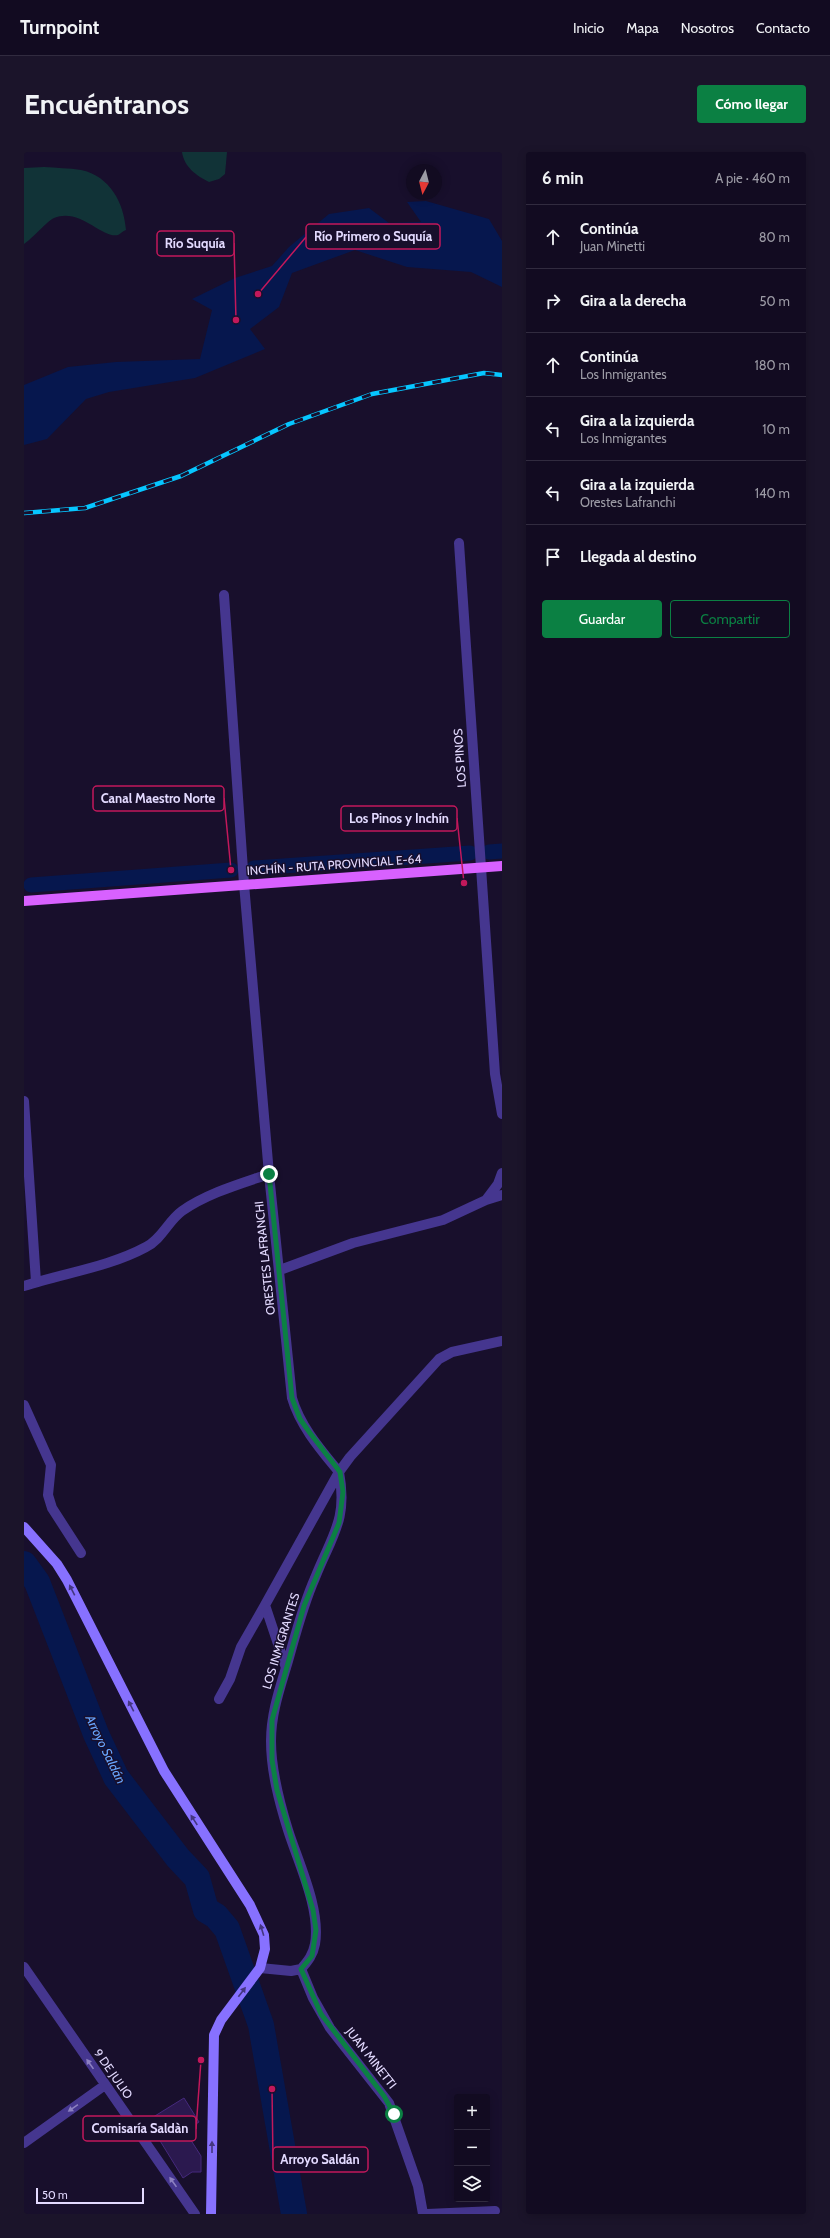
<!DOCTYPE html>
<html lang="es">
<meta charset="utf-8">
<style>
:root{--surface:#120b21;--page:#1b142a;--text:#f1f3f6;--muted:#9c9ba5;--line:#312b3f;--accent:#0b8043}
body{margin:0;font-family:Cabin,sans-serif;background:var(--page);color:var(--text)}
.controls{position:absolute;right:12px;bottom:12px;display:grid;overflow:hidden;border-radius:4px;box-shadow:0 2px 10px #0003}
.controls button{width:36px;height:36px;display:grid;place-items:center;padding:0;border:0;border-bottom:1px solid var(--line);background:var(--surface);color:var(--text);font:20px sans-serif}
.compass{position:absolute;left:382px;top:12px;width:36px;height:36px;border-radius:50%;background:var(--surface);box-shadow:0 2px 10px #0003;rotate:187deg}
.scale{position:absolute;left:12px;bottom:10px;width:108px;box-sizing:border-box;padding-left:4px;border:2px solid #e3daff;border-top:0;font-size:11px;line-height:14px;white-space:nowrap;color:#e3daff;-webkit-text-stroke:3px #180f2c;paint-order:stroke}
.stop{position:absolute;width:12px;height:12px;margin:-9px;border:3px solid #0b8043;border-radius:50%;background:#fff}
.stop.end{background:#0b8043;border-color:#fff;box-shadow:0 1px 4px #0008}
.list{margin:0;padding:0;list-style:none}
h2{display:flex;justify-content:space-between;align-items:center;height:52px;margin:0;padding:0 16px;font-size:17px}
h2 small{font-size:13px;font-weight:400;color:var(--muted)}
.list li{display:grid;grid-template-columns:26px 1fr auto;gap:12px;align-items:center;box-sizing:border-box;height:64px;padding:0 16px;border-top:1px solid var(--line)}
.list b{display:block;font-size:15px;white-space:nowrap}
.list p{margin:0;font-size:13px;white-space:nowrap;color:var(--muted)}
.list em{font-size:13px;font-style:normal;color:var(--muted)}
.actions{display:flex;gap:8px;padding:12px 16px}
.actions a{flex:1;padding:9px 0;border:1px solid var(--accent);border-radius:4px;text-align:center;font-size:14px;color:var(--accent)}
.actions .main{background:var(--accent);color:#fff}
.icon{flex:none;width:22px;height:22px;fill:none;stroke:currentColor;stroke-width:2;stroke-linecap:round;stroke-linejoin:round}
.map{position:relative;flex:none;width:478px;height:2062px;overflow:hidden;border-radius:4px}
header{display:flex;align-items:center;gap:24px;box-sizing:border-box;height:56px;padding:0 20px;background:var(--surface);border-bottom:1px solid var(--line)}
header strong{font-size:19px}
nav{display:flex;gap:22px;margin-inline-start:auto;font-size:14px}
.intro{display:flex;align-items:center;justify-content:space-between;box-sizing:border-box;height:96px;padding:0 24px}
h1{margin:0;font-size:28px}
.button{padding:10px 18px;border-radius:4px;background:var(--accent);color:#fff;font-size:14px;font-weight:700}
main{display:flex;gap:24px;padding:0 24px}
aside{flex:1;background:var(--surface);border-radius:4px;box-shadow:0 2px 10px #0003}
.map>svg:first-child{display:block}
</style>
<header>
<strong>Turnpoint</strong>
<nav><a>Inicio</a><a>Mapa</a><a>Nosotros</a><a>Contacto</a></nav>
</header>
<div class="intro"><h1>Encuéntranos</h1><a class="button">Cómo llegar</a></div>
<main>
<div class="map">
<svg width="478" height="2062" viewBox="0 0 478 2062">
<rect width="100%" height="100%" fill="#180f2c"/>
<path fill="#113337" d="M 158,0 L 203,0 L 201,22 L 195,27 L 185,30 C 173,24 160,15 158,0 Z
M 20,15 C 32,16 45,16 57,18 C 86,24 100,51 102,78 C 99,79 96,82 94,83 C 78,87 56,55 30,66 C 23,69 9,86 0,92 L 0,16 Z"/>
<path fill="#06174e" d="M 402,49 L 465,67 L 478,89 L 478,135 L 447,120 L 383,115 L 331,98 L 268,121 L 255,155 L 226,177 L 241,197 L 171,226 L 85,240 L 62,247 L 23,287 L 0,293 L 0,233 L 44,215 L 92,210 L 176,207 L 188,158 L 168,147 L 211,126 L 248,114 L 265,95 L 305,62 L 345,56 L 365,71 L 397,70 L 383,50 Z"/>
<g fill="none" stroke-linecap="round" stroke-linejoin="round">
<path stroke="#06174e" stroke-width="15" d="M 465,700 L 478,699
M 230,716 L 446,701
M 7,733 L 207,718"/>
<path stroke="#06174e" stroke-width="26" d="M 0,1412 L 13,1430 L 72,1582 L 92,1625 L 154,1706 L 173,1726 L 182,1758 L 192,1764 L 203,1777 L 237,1873 L 270,2062"/>
</g>
<path fill="#2b194f" stroke="#45297d" d="M 160,1946 L 175,1970 L 161,1979 L 177,2004 L 177,2020 L 168,2020 L 159,2026 L 125,1971 L 128,1969 L 126,1967 Z"/>
<g fill="none" stroke-linecap="round" stroke-linejoin="round">
<path stroke="#45368f" stroke-width="10" d="M 435,391 L 471,922 L 478,962
M 200,443 L 220,732 L 245,1022 L 268,1246 C 276,1274 297,1298 315,1320
M 0,949 L 12,1130
M 462,1048 L 474,1032 L 478,1021
M 256,1118 L 329,1091 L 419,1068 L 462,1048 L 478,1043
M 0,1134 C 40,1121 85,1115 122,1095 C 138,1087 144,1069 158,1059 C 184,1041 216,1032 245,1022
M 0,1253 L 27,1313 L 24,1343 L 28,1356 L 57,1401
M 262,1516 L 241,1453 L 315,1320 L 326,1305 L 415,1207 L 428,1200 L 478,1189
M 195,1547 L 206,1527 L 217,1495 L 241,1453
M 0,1815 L 171,2062
M 236,1816 L 267,1819 L 277,1817 C 284,1809 289,1803 291,1792 C 297,1757 274,1710 264,1678 C 255,1649 247,1619 247,1589 C 247,1561 256,1536 264,1509 C 272,1481 279,1453 291,1426 C 308,1383 324,1368 315,1320
M 277,1817 L 289,1846 L 306,1876 L 365,1951 L 394,2034 L 399,2062
M 0,1991 L 81,1933
M 403,2062 L 471,2059"/>
<path stroke="#8771ff" stroke-width="10" d="M 0,1375 L 33,1412 L 43,1428 L 140,1619 L 226,1753 L 240,1783 L 241,1797 L 236,1816 L 197,1868 L 190,1883 L 187,2062"/>
<path stroke="#d861ff" stroke-width="10" d="M 0,749 L 478,714"/>
<g stroke="#06c6ff" stroke-width="4.5">
<path id="rail" d="M 0,361 L 61,356 L 157,324 L 265,272 L 348,242 L 460,221 L 478,223"/>
</g>
<use href="#rail" stroke="#180f2c" stroke-width="3" stroke-dasharray="9" stroke-linecap="butt"/>
</g>
<defs><path id="oneway-solid" d="M-6-.8H1V-3.2L6.5 0L1 3.2V.8H-6Z"/></defs>
<g fill="#443680">
<use href="#oneway-solid" transform="translate(48 1438) rotate(-117)"/>
<use href="#oneway-solid" transform="translate(107 1554) rotate(-117)"/>
<use href="#oneway-solid" transform="translate(170 1668) rotate(-123)"/>
<use href="#oneway-solid" transform="translate(238 1778) rotate(-107)"/>
<use href="#oneway-solid" transform="translate(218 1840) rotate(-53)"/>
<use href="#oneway-solid" transform="translate(188 1995) rotate(-90)"/>
</g>
<g fill="#8c80c1">
<use href="#oneway-solid" transform="translate(66 1912) rotate(-125)"/>
<use href="#oneway-solid" transform="translate(49 1956) rotate(145)"/>
<use href="#oneway-solid" transform="translate(149 2030) rotate(-125)"/>
</g>
<g fill="none" stroke-linecap="round" stroke-linejoin="round">
<path stroke="#0b8043" stroke-width="5" d="M 245,1022 L 268,1246 L 276,1267 L 286,1281 L 316,1320 L 319,1340 L 315,1371 L 280,1454 L 248,1568 L 248,1608 L 253,1638 L 289,1758 L 292,1778 L 288,1804 L 277,1817 L 297,1862 L 360,1944 L 370,1962"/>
</g>
<g text-anchor="middle" stroke-width="3" stroke-linejoin="round" paint-order="stroke">
<g font-size="12" fill="#e3daff" stroke="#180f2c">
<text transform="translate(436 606) rotate(-94)" y="4">LOS PINOS</text>
<text transform="translate(310 713) rotate(-4)" y="4">INCHÍN - RUTA PROVINCIAL E-64</text>
<text transform="translate(241 1106) rotate(-96)" y="4">ORESTES LAFRANCHI</text>
<text transform="translate(257 1489) rotate(-73)" y="4">LOS INMIGRANTES</text>
<text transform="translate(347 1906) rotate(52)" y="4">JUAN MINETTI</text>
<text transform="translate(89 1922) rotate(55)" y="4">9 DE JULIO</text>
</g>
<g font-size="13" font-style="italic" fill="#68a6ff" stroke="#180f2c">
<text transform="translate(82 1597) rotate(64)" y="5">Arroyo Saldán</text>
</g>
</g>
<path fill="none" stroke="#c2185b" stroke-width="1.5" d="M234 142L282 85M212 168L210 91M207 718L200 646M440 731L433 666M177 1908L172 1977M248 1937L249 2008"/>
<g fill="#c2185b" stroke="#180f2c" stroke-width="1.5">
<circle cx="234" cy="142" r="4"/>
<circle cx="212" cy="168" r="4"/>
<circle cx="207" cy="718" r="4"/>
<circle cx="440" cy="731" r="4"/>
<circle cx="177" cy="1908" r="4"/>
<circle cx="248" cy="1937" r="4"/>
</g>
<g fill="#180f2c" stroke="#c2185b" stroke-width="1.5">
<rect x="282" y="72" width="134" height="25" rx="4"/>
<rect x="133" y="79" width="77" height="25" rx="4"/>
<rect x="69" y="634" width="131" height="25" rx="4"/>
<rect x="317" y="654" width="116" height="25" rx="4"/>
<rect x="59" y="1964" width="113" height="25" rx="4"/>
<rect x="249" y="1995" width="95" height="25" rx="4"/>
</g>
<g font-size="13" text-anchor="middle" font-weight="bold" fill="#e3daff">
<text x="349" y="89">Río Primero o Suquía</text>
<text x="171" y="96">Río Suquía</text>
<text x="134" y="651">Canal Maestro Norte</text>
<text x="375" y="671">Los Pinos y Inchín</text>
<text x="116" y="1981">Comisaría Saldàn</text>
<text x="296" y="2012">Arroyo Saldán</text>
</g>
</svg>
<div class="controls">
<button>+</button>
<button>−</button>
<button><svg class="icon" aria-label="layers" viewBox="0 0 24 24"><path d="M12 4l9 5-9 5-9-5zM3 14l9 5 9-5"/></svg></button>
</div>
<svg class="compass" viewBox="-18 -18 36 36"><path d="M0-13l5 13h-10z" fill="#e53935"/><path d="M0 13l5-13h-10z" fill="#9c9ba5"/></svg>
<div class="scale">50 m</div>
<div class="stop" style="left:370px;top:1962px"></div>
<div class="stop end" style="left:245px;top:1022px"></div>
</div>
<aside>
<h2>6 min<small>A pie · 460 m</small></h2>
<ul class="list">
<li><svg class="icon" aria-label="ahead" viewBox="0 0 24 24"><path d="M12 20V5M6 11l6-6 6 6"/></svg><div><b>Continúa</b><p>Juan Minetti</p></div><em>80 m</em></li>
<li><svg class="icon" aria-label="right" viewBox="0 0 24 24"><path d="M7 20v-9h11M14 6l5 5-5 5"/></svg><div><b>Gira a la derecha</b></div><em>50 m</em></li>
<li><svg class="icon" aria-label="ahead" viewBox="0 0 24 24"><path d="M12 20V5M6 11l6-6 6 6"/></svg><div><b>Continúa</b><p>Los Inmigrantes</p></div><em>180 m</em></li>
<li><svg class="icon" aria-label="left" viewBox="0 0 24 24"><path d="M17 20v-9H6M10 6l-5 5 5 5"/></svg><div><b>Gira a la izquierda</b><p>Los Inmigrantes</p></div><em>10 m</em></li>
<li><svg class="icon" aria-label="left" viewBox="0 0 24 24"><path d="M17 20v-9H6M10 6l-5 5 5 5"/></svg><div><b>Gira a la izquierda</b><p>Orestes Lafranchi</p></div><em>140 m</em></li>
<li><svg class="icon" aria-label="arrive" viewBox="0 0 24 24"><path d="M6 21V4h12l-3 4 3 4H6"/></svg><div><b>Llegada al destino</b></div></li>
</ul>
<div class="actions"><a class="main">Guardar</a><a>Compartir</a></div>
</aside>
</main>
